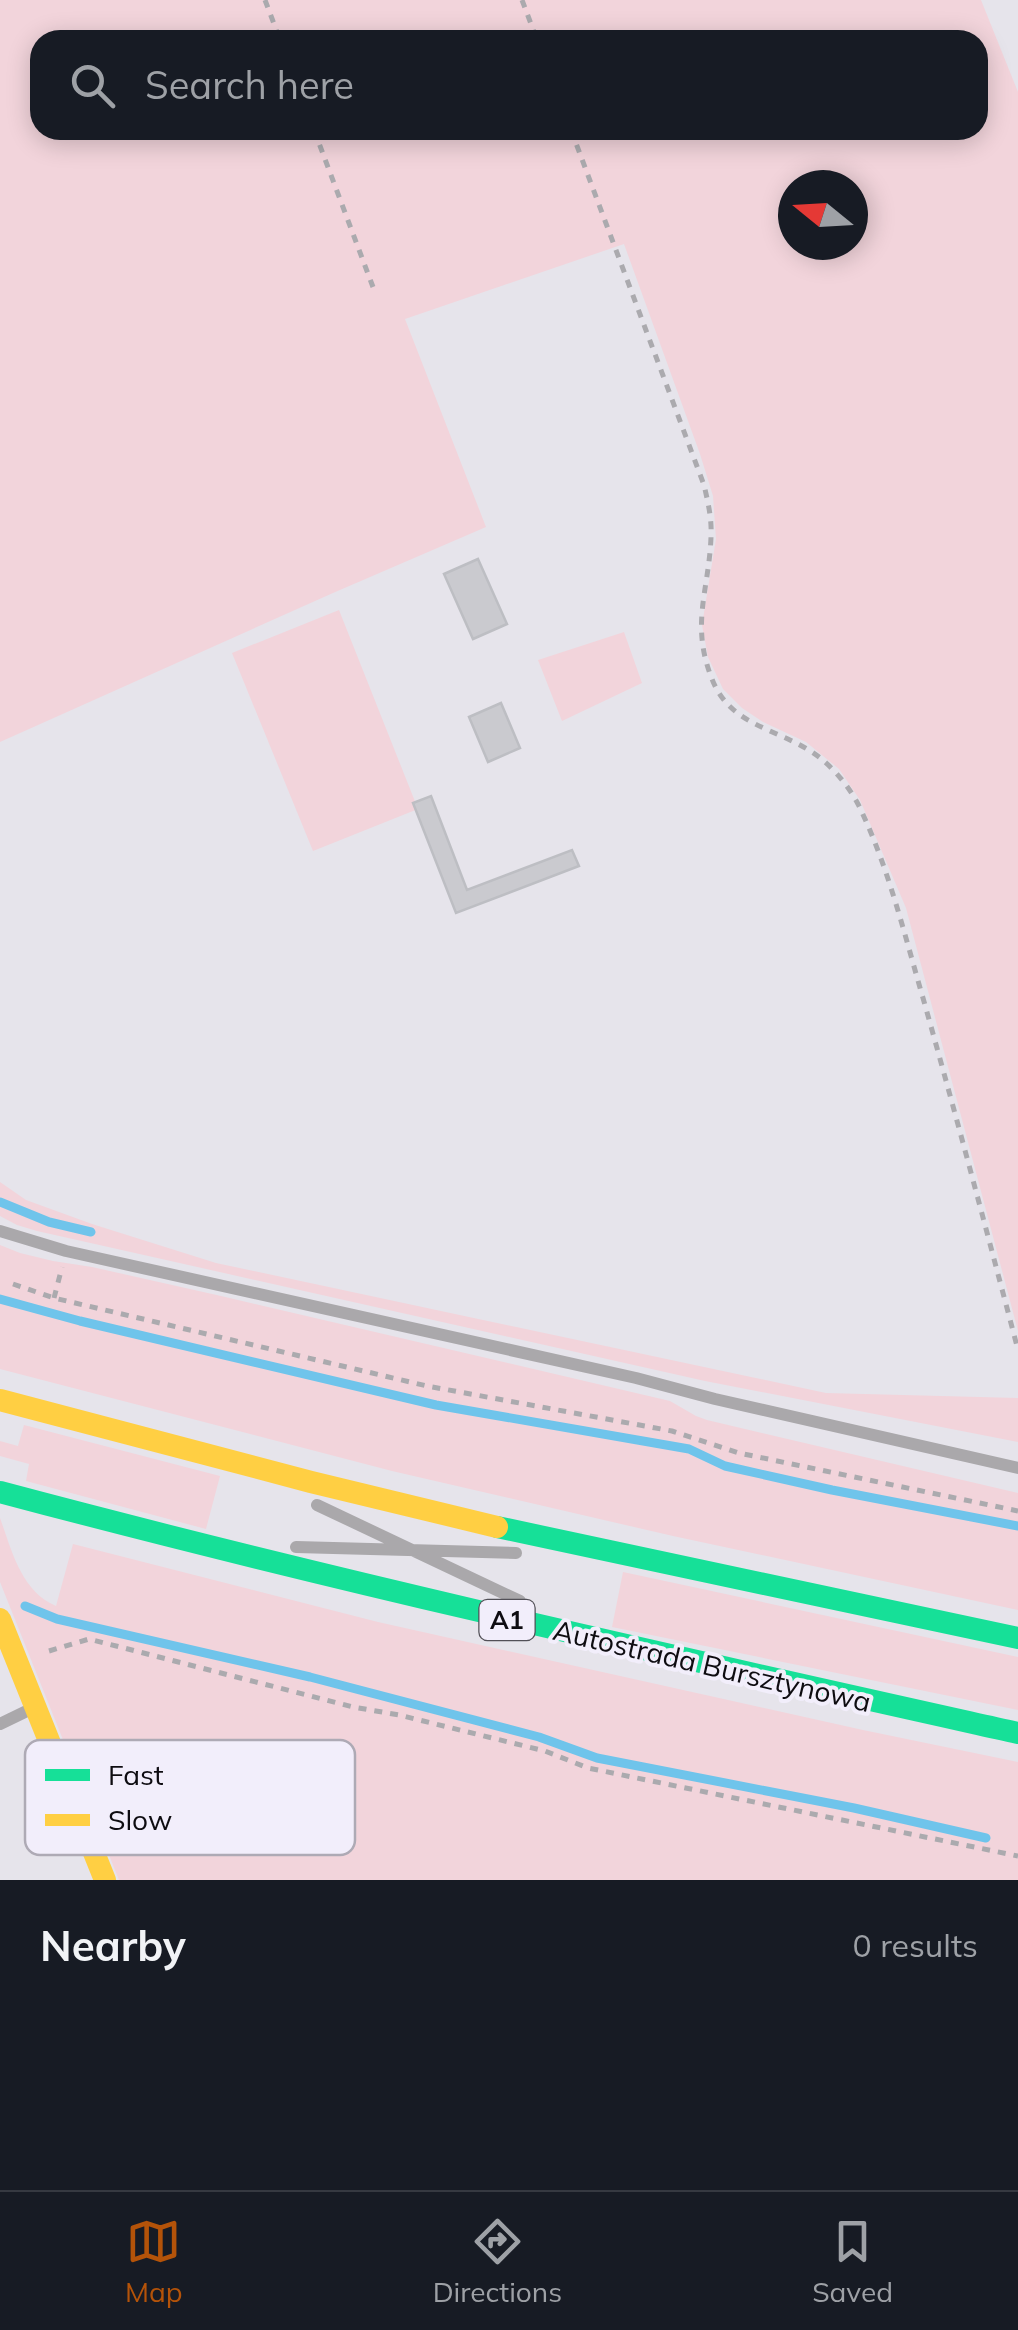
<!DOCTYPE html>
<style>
:root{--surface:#171b24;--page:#242831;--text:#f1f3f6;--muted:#9ea1a6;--line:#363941;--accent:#b45309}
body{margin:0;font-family:Mulish,sans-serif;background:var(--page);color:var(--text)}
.compass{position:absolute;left:778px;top:170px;width:90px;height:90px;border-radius:50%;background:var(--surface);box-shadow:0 5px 25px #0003;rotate:288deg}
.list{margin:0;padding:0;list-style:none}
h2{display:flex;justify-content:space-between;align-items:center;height:130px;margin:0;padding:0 40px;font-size:42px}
h2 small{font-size:32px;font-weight:400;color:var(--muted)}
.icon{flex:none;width:55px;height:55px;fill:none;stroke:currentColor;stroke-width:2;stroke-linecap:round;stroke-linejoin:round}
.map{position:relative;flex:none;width:1018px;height:1880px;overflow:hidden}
.search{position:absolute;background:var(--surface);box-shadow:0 5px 25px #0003;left:30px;right:30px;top:30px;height:110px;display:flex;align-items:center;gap:25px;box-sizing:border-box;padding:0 35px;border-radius:30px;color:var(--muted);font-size:38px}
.sheet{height:310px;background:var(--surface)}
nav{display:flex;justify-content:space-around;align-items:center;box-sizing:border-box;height:140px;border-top:2px solid var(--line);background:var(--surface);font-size:28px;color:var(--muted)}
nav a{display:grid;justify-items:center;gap:5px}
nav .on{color:var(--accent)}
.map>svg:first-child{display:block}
</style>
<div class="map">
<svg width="1018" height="1880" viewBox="0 0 1018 1880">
<rect width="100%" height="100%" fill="#e6e4eb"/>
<path fill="#f2d4db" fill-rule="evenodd" d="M 0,0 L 981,0 L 1018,92 L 1018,1331 L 906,908 L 860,800 L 839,769 L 806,742 L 763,722 L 742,708 L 723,689 L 708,657 L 702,625 L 716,539 L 713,496 L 700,454 L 624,244 L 405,319 L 486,527 L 333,593 L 0,742 ZM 978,40 L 978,130 L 40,130 L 40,40 ZM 793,185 L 853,185 L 853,245 L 793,245 Z
M 339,610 L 418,809 L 313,851 L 232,653 Z
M 624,632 L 642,683 L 562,721 L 538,660 Z
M 0,1182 L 26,1200 L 92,1224 L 216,1263 L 826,1393 L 1018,1398 L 1018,1442 L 705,1381 L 37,1231 L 17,1225 L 0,1216 Z
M 0,1245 L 20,1253 L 53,1261 L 92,1267 L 221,1296 L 670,1401 L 696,1416 L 707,1420 L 1018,1493 L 1018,1610 L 673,1536 L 392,1471 L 0,1369 Z
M 24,1425 L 220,1476 L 206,1529 L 26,1481 L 29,1464 L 0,1456 L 0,1441 L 18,1446 Z
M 0,1518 C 12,1551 21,1591 56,1606 L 73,1544 L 378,1622 L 863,1730 L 1018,1762 L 1018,1880 L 119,1880 L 0,1582 Z
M 623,1572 L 1018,1657 L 1018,1710 L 612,1627 Z"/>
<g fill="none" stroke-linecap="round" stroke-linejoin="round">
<path stroke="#6fc4eb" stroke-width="9" d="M 0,1202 L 49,1222 L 91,1232
M 0,1299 L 80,1321 L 436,1405 L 689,1449 L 725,1466 L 832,1490 L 1018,1526
M 25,1606 L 57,1619 L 310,1677 L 539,1737 L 597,1758 L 854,1808 L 986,1838"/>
</g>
<path fill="#cacacf" stroke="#bdbec3" stroke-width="2.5" d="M 478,559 L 507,624 L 473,639 L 444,574 Z
M 501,703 L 520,748 L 488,762 L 469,717 Z
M 431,796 L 467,890 L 572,850 L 579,866 L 456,913 L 413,803 Z"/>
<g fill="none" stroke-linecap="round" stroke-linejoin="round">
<path stroke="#abaaae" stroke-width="5" stroke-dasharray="8 8" stroke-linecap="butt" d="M 265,0 L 280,40
M 522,0 L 537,40
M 314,130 L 373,287
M 571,130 L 704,485 C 708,502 712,519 711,537 C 709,591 690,624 712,679 C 729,723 770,727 807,749 C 827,760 847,783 858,804 C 888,865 904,933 923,998 C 956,1115 987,1232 1018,1350
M 13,1284 L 54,1298 L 427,1386 L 672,1431 L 739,1453 L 1018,1511
M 54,1298 L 62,1267
M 49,1651 L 89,1639 L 353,1707 L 399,1715 L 545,1751 L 588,1768 L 1018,1856"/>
<path stroke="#aaa8ab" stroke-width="12" d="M 0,1231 L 66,1251 L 636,1378 L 715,1399 L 1018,1468
M 317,1505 L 520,1601
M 296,1547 L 516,1553
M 0,1724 L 33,1708"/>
<path stroke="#16e098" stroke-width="22" d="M 0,1492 C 337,1582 677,1657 1018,1733
M 497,1527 L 1018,1638"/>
<path stroke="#ffcf43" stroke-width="22" d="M 0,1400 L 311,1482 L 497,1527
M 0,1619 L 105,1880"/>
</g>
<g text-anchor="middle" stroke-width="8" stroke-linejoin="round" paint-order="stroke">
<rect fill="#f2eefb" stroke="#525057" stroke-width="2.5" x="479.5" y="1600" width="55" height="40" rx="8"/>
<g font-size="25" font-weight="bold" fill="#0e0c11">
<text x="507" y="1629">A1</text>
</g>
<g font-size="28" fill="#0e0c11" stroke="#f2eefb">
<text transform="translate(712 1666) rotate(13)" y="10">Autostrada Bursztynowa</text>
</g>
</g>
<rect x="25" y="1740" width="330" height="115" rx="15" fill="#f2eefb" stroke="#aeaab5" stroke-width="2.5"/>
<rect x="45" y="1769" width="45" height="12" fill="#16e098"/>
<rect x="45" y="1814" width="45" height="12" fill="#ffcf43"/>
<g font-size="28" fill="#0e0c11">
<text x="108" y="1785">Fast</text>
<text x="108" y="1830">Slow</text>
</g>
</svg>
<svg class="compass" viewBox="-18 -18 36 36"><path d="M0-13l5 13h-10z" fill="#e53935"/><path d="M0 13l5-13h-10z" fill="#9ea1a6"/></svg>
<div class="search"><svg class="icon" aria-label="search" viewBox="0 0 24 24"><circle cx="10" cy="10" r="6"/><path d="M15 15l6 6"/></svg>Search here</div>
</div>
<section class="sheet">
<h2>Nearby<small>0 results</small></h2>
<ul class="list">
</ul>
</section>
<nav>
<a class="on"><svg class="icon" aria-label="map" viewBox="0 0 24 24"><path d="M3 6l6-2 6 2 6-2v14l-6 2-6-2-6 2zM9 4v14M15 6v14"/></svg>Map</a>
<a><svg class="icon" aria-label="directions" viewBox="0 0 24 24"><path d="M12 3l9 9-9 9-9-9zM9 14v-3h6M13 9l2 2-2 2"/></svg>Directions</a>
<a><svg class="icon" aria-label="saved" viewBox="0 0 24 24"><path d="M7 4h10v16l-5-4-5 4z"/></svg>Saved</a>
</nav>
